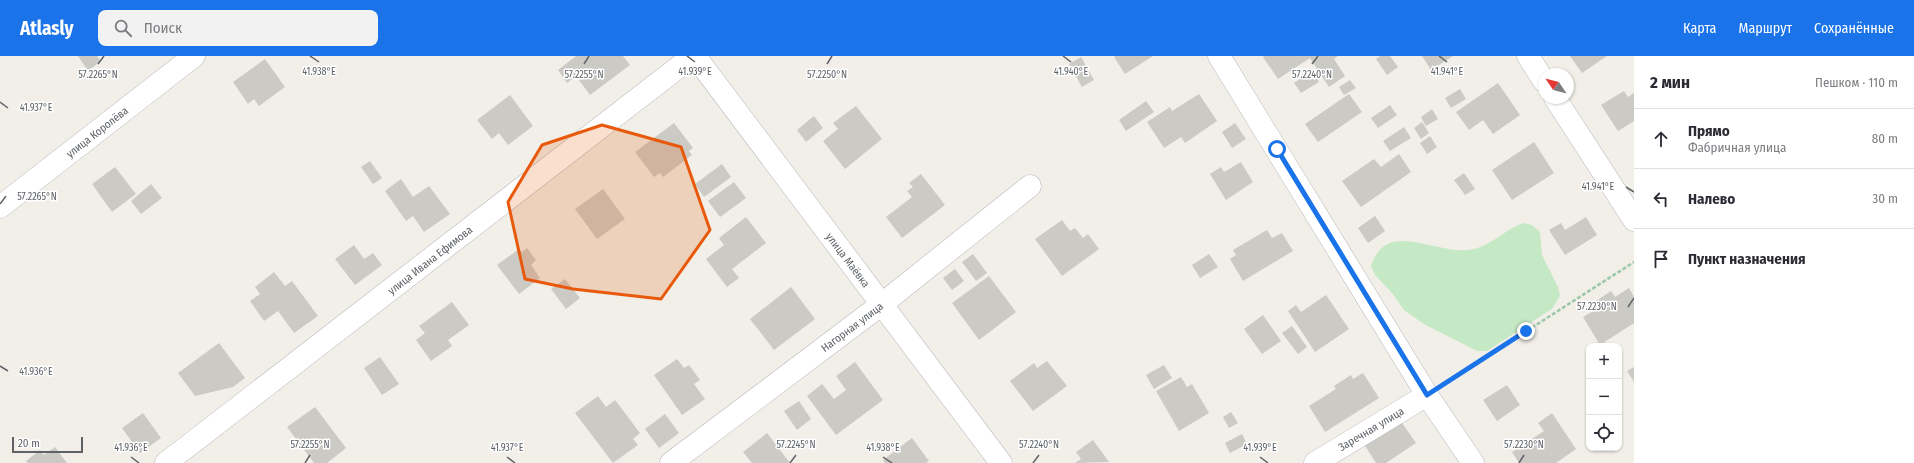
<!DOCTYPE html>
<html lang="ru">
<meta charset="utf-8">
<style>
:root{--surface:#fff;--page:#f2f2f3;--text:#2b2b33;--muted:#7c7c81;--line:#e1e1e2;--accent:#1a73e8}
body{margin:0;font-family:"Fira Sans Condensed",sans-serif;background:var(--page);color:var(--text)}
.controls{position:absolute;right:12px;bottom:12px;display:grid;overflow:hidden;border-radius:8px;box-shadow:0 1px 3px #0004}
.controls button{width:36px;height:36px;display:grid;place-items:center;padding:0;border:0;border-bottom:1px solid var(--line);background:var(--surface);color:var(--text);font:20px sans-serif}
.compass{position:absolute;left:1538px;top:12px;width:36px;height:36px;border-radius:50%;background:var(--surface);box-shadow:0 1px 3px #0004;rotate:305deg}
.scale{position:absolute;left:12px;bottom:10px;width:71px;box-sizing:border-box;padding-left:4px;border:2px solid #5f6368;border-top:0;font-size:11px;line-height:14px;white-space:nowrap;color:#5f6368;-webkit-text-stroke:3px #fff;paint-order:stroke}
.stop{position:absolute;width:12px;height:12px;margin:-9px;border:3px solid #1a73e8;border-radius:50%;background:#fff}
.stop.end{background:#1a73e8;border-color:#fff;box-shadow:0 1px 4px #0008}
.list{margin:0;padding:0;list-style:none}
h2{display:flex;justify-content:space-between;align-items:center;height:52px;margin:0;padding:0 16px;font-size:17px}
h2 small{font-size:13px;font-weight:400;color:var(--muted)}
.list li{display:grid;grid-template-columns:26px 1fr auto;gap:12px;align-items:center;box-sizing:border-box;height:60px;padding:0 16px;border-top:1px solid var(--line)}
.list b{display:block;font-size:15px;white-space:nowrap}
.list p{margin:0;font-size:13px;white-space:nowrap;color:var(--muted)}
.list em{font-size:13px;font-style:normal;color:var(--muted)}
.icon{flex:none;width:22px;height:22px;fill:none;stroke:currentColor;stroke-width:2;stroke-linecap:round;stroke-linejoin:round}
.map{position:relative;flex:none;width:1634px;height:407px;overflow:hidden}
header{display:flex;align-items:center;gap:24px;box-sizing:border-box;height:56px;padding:0 20px;background:var(--accent);color:#fff}
header strong{font-size:19px}
nav{display:flex;gap:22px;margin-inline-start:auto;font-size:14px}
.search{width:280px;height:36px;background:var(--page);display:flex;align-items:center;gap:10px;box-sizing:border-box;padding:0 14px;border-radius:8px;color:var(--muted);font-size:15px}
main{display:flex}
aside{flex:1;background:var(--surface)}
.map>svg:first-child{display:block}
</style>
<header>
<strong>Atlasly</strong>
<div class="search"><svg class="icon" aria-label="search" viewBox="0 0 24 24"><circle cx="10" cy="10" r="6"/><path d="M15 15l6 6"/></svg>Поиск</div>
<nav><a>Карта</a><a>Маршрут</a><a>Сохранённые</a></nav>
</header>
<main>
<div class="map">
<svg width="1634" height="407" viewBox="0 0 1634 407">
<rect width="100%" height="100%" fill="#f1efe8"/>
<path fill="#c5e8c5" d="M 1523,167 L 1532,169 L 1540,176 L 1542,199 L 1558,231 L 1560,240 L 1552,253 L 1487,295 L 1477,295 L 1424,268 L 1404,254 L 1392,237 L 1376,220 L 1371,210 C 1387,160 1438,202 1474,193 C 1492,189 1506,173 1523,167 Z"/>
<path fill="#cccac5" d="M 78,0 L 97,0 L 101,5 L 88,15 Z
M 576,0 L 623,0 L 630,9 L 590,39 L 576,20 L 567,27 L 558,14 Z
M 1116,0 L 1153,0 L 1125,18 L 1114,1 Z
M 1264,0 L 1338,0 L 1334,3 L 1345,20 L 1329,31 L 1310,2 L 1278,23 L 1263,1 Z
M 1380,0 L 1390,0 L 1398,11 L 1387,19 L 1376,3 Z
M 1422,0 L 1453,0 L 1431,14 Z
M 1570,0 L 1607,0 L 1582,17 Z
M 1081,1 L 1094,24 L 1082,31 L 1069,8 Z
M 265,3 L 285,31 L 259,50 L 254,43 L 248,48 L 233,26 Z
M 1312,15 L 1319,26 L 1301,37 L 1294,27 Z
M 1350,24 L 1356,32 L 1344,39 L 1339,31 Z
M 1498,27 L 1520,59 L 1493,78 L 1483,64 L 1469,74 L 1456,56 Z
M 1460,33 L 1466,43 L 1451,52 L 1445,42 Z
M 1624,35 L 1628,41 L 1634,37 L 1634,65 L 1618,75 L 1601,49 Z
M 1199,38 L 1217,65 L 1185,87 L 1181,81 L 1164,92 L 1147,66 L 1170,51 L 1172,55 Z
M 1349,38 L 1362,56 L 1318,86 L 1305,68 Z
M 510,39 L 533,70 L 508,89 L 499,77 L 492,83 L 477,64 Z
M 1146,45 L 1154,56 L 1126,75 L 1119,64 Z
M 1390,49 L 1397,59 L 1378,72 L 1371,62 Z
M 856,50 L 882,83 L 845,113 L 823,85 L 838,73 L 833,67 Z
M 1432,53 L 1438,63 L 1426,70 L 1421,61 Z
M 814,60 L 823,72 L 806,86 L 797,74 Z
M 1422,66 L 1429,77 L 1421,83 L 1414,72 Z
M 674,67 L 693,92 L 689,95 L 692,99 L 663,121 L 660,117 L 654,121 L 635,96 Z
M 1235,67 L 1246,83 L 1232,92 L 1222,76 Z
M 1404,71 L 1411,82 L 1390,95 L 1383,85 Z
M 1430,80 L 1437,91 L 1427,98 L 1420,87 Z
M 1534,86 L 1554,117 L 1512,144 L 1492,114 Z
M 1399,98 L 1411,116 L 1361,151 L 1342,125 L 1374,103 L 1381,111 Z
M 370,105 L 382,122 L 373,128 L 361,111 Z
M 1241,106 L 1253,126 L 1226,144 L 1210,118 L 1221,111 L 1224,116 Z
M 722,108 L 731,121 L 704,141 L 695,128 Z
M 115,111 L 136,138 L 112,156 L 92,128 Z
M 1464,117 L 1475,133 L 1465,139 L 1454,124 Z
M 921,118 L 945,149 L 902,182 L 886,161 L 912,141 L 907,135 L 913,131 L 909,127 Z
M 401,123 L 413,141 L 429,130 L 450,158 L 424,176 L 413,160 L 406,165 L 385,135 Z
M 734,126 L 746,142 L 720,161 L 708,145 Z
M 151,128 L 162,142 L 141,158 L 131,145 Z
M 603,133 L 625,163 L 597,183 L 575,153 Z
M 1375,160 L 1385,175 L 1368,187 L 1358,172 Z
M 746,161 L 766,187 L 732,213 L 739,222 L 727,231 L 706,203 L 724,189 L 719,182 Z
M 1586,161 L 1597,179 L 1565,199 L 1549,174 L 1561,167 L 1565,174 Z
M 1062,164 L 1070,175 L 1075,172 L 1083,182 L 1088,178 L 1099,193 L 1062,220 L 1035,183 Z
M 1267,174 L 1272,182 L 1282,177 L 1293,195 L 1243,225 L 1230,203 L 1236,199 L 1233,194 Z
M 354,189 L 364,203 L 373,197 L 382,209 L 355,229 L 335,203 Z
M 527,192 L 536,204 L 531,209 L 540,222 L 519,238 L 497,209 L 519,193 L 522,196 Z
M 973,198 L 987,217 L 976,225 L 962,206 Z
M 1209,198 L 1218,211 L 1200,222 L 1192,209 Z
M 955,213 L 964,225 L 952,234 L 943,222 Z
M 274,216 L 285,230 L 292,225 L 318,260 L 294,277 L 278,255 L 264,265 L 250,245 L 260,238 L 255,231 Z
M 989,220 L 1016,256 L 979,284 L 952,247 Z
M 565,223 L 580,242 L 566,253 L 551,233 Z
M 791,231 L 815,263 L 774,294 L 750,263 Z
M 1629,232 L 1634,241 L 1634,267 L 1600,289 L 1583,261 L 1593,255 L 1590,249 L 1611,235 L 1615,241 Z
M 1326,239 L 1349,273 L 1315,296 L 1288,255 L 1296,249 L 1301,256 Z
M 452,246 L 469,269 L 448,284 L 452,290 L 431,305 L 416,284 L 425,277 L 419,270 Z
M 1263,259 L 1281,285 L 1262,298 L 1244,273 Z
M 1292,270 L 1307,291 L 1298,298 L 1282,277 Z
M 219,287 L 245,322 L 233,331 L 195,340 L 178,317 Z
M 380,301 L 399,328 L 382,339 L 364,312 Z
M 677,303 L 684,312 L 689,309 L 700,324 L 694,328 L 705,343 L 682,359 L 654,319 Z
M 1047,305 L 1067,330 L 1033,355 L 1010,325 L 1034,307 L 1037,312 Z
M 855,306 L 883,344 L 836,379 L 807,340 L 822,328 L 834,343 L 846,334 L 836,320 Z
M 1164,309 L 1172,322 L 1154,333 L 1146,319 Z
M 1634,311 L 1634,326 L 1627,315 Z
M 1363,317 L 1379,342 L 1325,376 L 1309,350 L 1336,333 L 1334,330 L 1351,319 L 1353,323 Z
M 1181,321 L 1187,331 L 1192,328 L 1209,357 L 1179,375 L 1156,335 Z
M 1507,329 L 1520,349 L 1497,365 L 1483,344 Z
M 598,340 L 606,351 L 615,344 L 640,377 L 633,383 L 638,389 L 613,407 L 575,357 Z
M 799,345 L 811,363 L 797,374 L 784,355 Z
M 315,351 L 346,392 L 327,407 L 314,407 L 287,371 Z
M 1231,356 L 1238,367 L 1229,372 L 1223,361 Z
M 143,357 L 161,382 L 140,397 L 122,372 Z
M 1552,357 L 1576,393 L 1556,407 L 1519,407 L 1512,396 L 1544,375 L 1538,367 Z
M 665,358 L 679,377 L 659,392 L 645,373 Z
M 1398,361 L 1416,387 L 1386,407 L 1376,407 L 1362,385 Z
M 767,377 L 790,407 L 752,407 L 743,396 Z
M 1242,378 L 1247,388 L 1230,397 L 1225,387 Z
M 912,382 L 929,405 L 926,407 L 885,407 L 883,404 Z
M 1093,384 L 1109,406 L 1075,407 L 1081,403 L 1076,396 Z
M 55,391 L 67,407 L 28,407 L 26,405 L 40,394 L 44,399 Z"/>
<g fill="none" stroke-linecap="round" stroke-linejoin="round">
<g stroke="#b5b8bc" stroke-width="23">
<path id="minor" d="M 695,0 L 1001,407
M 1219,0 L 1427,339 L 1473,407
M 1528,0 L 1544,25
M 1555,42 L 1634,164
M 0,151 L 194,0
M 166,407 L 693,0
M 671,407 L 882,248 L 1030,130
M 1315,407 L 1427,339"/>
</g>
<path stroke="#9cc7a9" stroke-width="2.5" stroke-dasharray="4 2" stroke-linecap="butt" d="M 1446,327 L 1634,206"/>
<use href="#minor" stroke="#fff" stroke-width="22"/>
</g>
<g fill="none" stroke-linecap="round" stroke-linejoin="round">
<path stroke="#1a73e8" stroke-width="5" d="M 1277,93 L 1427,339 L 1526,275"/>
</g>
<path fill="#e8590c" fill-opacity="0.2" stroke="#e8590c" stroke-width="3" stroke-linejoin="round" d="M 602,69 L 681,91 L 710,174 L 661,243 L 573,233 L 525,223 L 508,146 L 542,89 Z"/>
<path fill="none" stroke="#5f6368" stroke-width="1.5" d="M 310,0 L 319,6M 687,0 L 695,6M 1063,0 L 1071,6M 1439,0 L 1447,6M 98,8 L 104,0M 584,8 L 589,0M 827,8 L 832,0M 1312,8 L 1318,0M 0,46 L 8,52M 1626,131 L 1634,136M 0,148 L 6,140M 1628,251 L 1634,242M 0,310 L 8,315M 131,401 L 139,407M 507,401 L 515,407M 883,401 L 892,407M 1260,401 L 1268,407M 305,407 L 310,399M 790,407 L 796,399M 1033,407 L 1039,399M 1519,407 L 1524,399"/>
<g text-anchor="middle" stroke-width="3" stroke-linejoin="round" paint-order="stroke">
<g font-size="11" fill="#5f6368" stroke="#fff">
<text transform="translate(97 76) rotate(-38)" y="4">улица Королёва</text>
<text transform="translate(430 204) rotate(-38)" y="4">улица Ивана Ефимова</text>
<text transform="translate(848 204) rotate(53)" y="4">улица Маёвка</text>
<text transform="translate(852 271) rotate(-37)" y="4">Нагорная улица</text>
<text transform="translate(1371 373) rotate(-31)" y="4">Заречная улица</text>
</g>
</g>
<g font-size="10" text-anchor="middle" fill="#5f6368" stroke="#fff" stroke-width="3" stroke-linejoin="round" paint-order="stroke">
<text x="695" y="19">41.939°E</text>
<text x="1447" y="19">41.941°E</text>
<text x="319" y="19">41.938°E</text>
<text x="1071" y="19">41.940°E</text>
<text x="98" y="22">57.2265°N</text>
<text x="584" y="22">57.2255°N</text>
<text x="827" y="22">57.2250°N</text>
<text x="1312" y="22">57.2240°N</text>
<text x="36" y="55">41.937°E</text>
<text x="1598" y="134">41.941°E</text>
<text x="37" y="144">57.2265°N</text>
<text x="1597" y="254">57.2230°N</text>
<text x="36" y="319">41.936°E</text>
<text x="310" y="392">57.2255°N</text>
<text x="796" y="392">57.2245°N</text>
<text x="1039" y="392">57.2240°N</text>
<text x="1524" y="392">57.2230°N</text>
<text x="131" y="395">41.936°E</text>
<text x="507" y="395">41.937°E</text>
<text x="883" y="395">41.938°E</text>
<text x="1260" y="395">41.939°E</text>
</g>
</svg>
<div class="controls">
<button>+</button>
<button>−</button>
<button><svg class="icon" aria-label="locate" viewBox="0 0 24 24"><circle cx="12" cy="12" r="6"/><path d="M12 2v4M12 18v4M2 12h4M18 12h4"/></svg></button>
</div>
<svg class="compass" viewBox="-18 -18 36 36"><path d="M0-13l5 13h-10z" fill="#e53935"/><path d="M0 13l5-13h-10z" fill="#7c7c81"/></svg>
<div class="scale">20 m</div>
<div class="stop" style="left:1277px;top:93px"></div>
<div class="stop end" style="left:1526px;top:275px"></div>
</div>
<aside>
<h2>2 мин<small>Пешком · 110 m</small></h2>
<ul class="list">
<li><svg class="icon" aria-label="ahead" viewBox="0 0 24 24"><path d="M12 20V5M6 11l6-6 6 6"/></svg><div><b>Прямо</b><p>Фабричная улица</p></div><em>80 m</em></li>
<li><svg class="icon" aria-label="left" viewBox="0 0 24 24"><path d="M17 20v-9H6M10 6l-5 5 5 5"/></svg><div><b>Налево</b></div><em>30 m</em></li>
<li><svg class="icon" aria-label="arrive" viewBox="0 0 24 24"><path d="M6 21V4h12l-3 4 3 4H6"/></svg><div><b>Пункт назначения</b></div></li>
</ul>
</aside>
</main>
